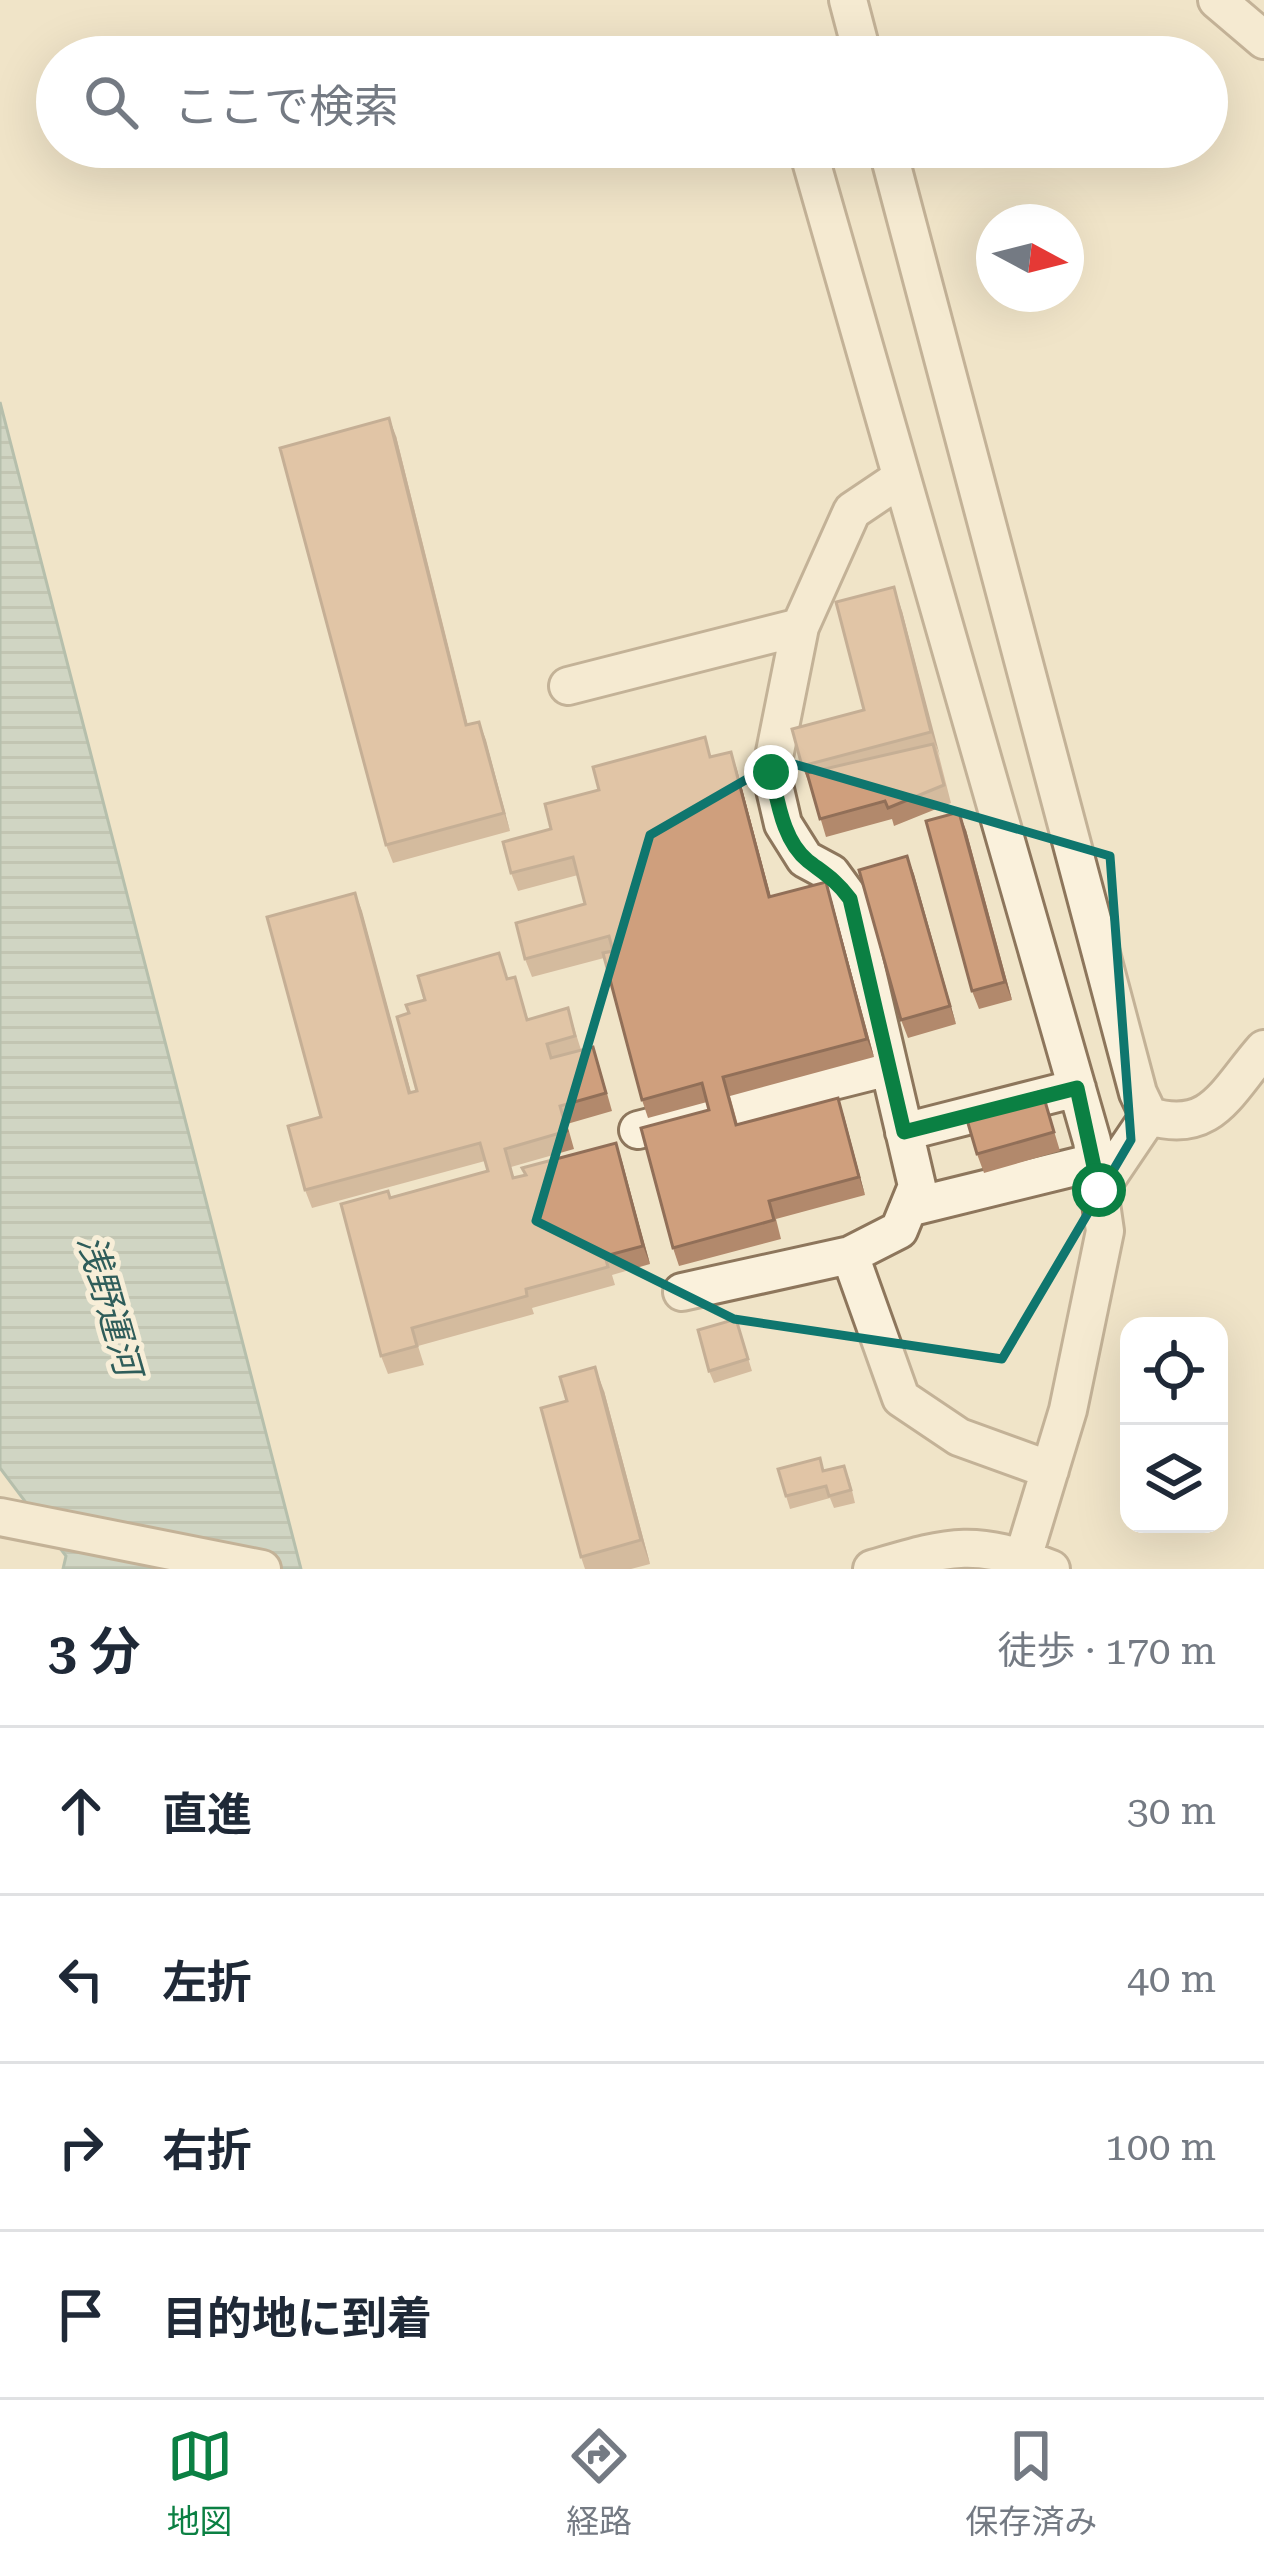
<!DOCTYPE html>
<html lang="ja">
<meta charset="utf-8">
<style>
:root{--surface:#fff;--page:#f2f2f3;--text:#1f2937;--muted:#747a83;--line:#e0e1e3;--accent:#0b8043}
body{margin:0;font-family:"Roboto Serif","Noto Sans JP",serif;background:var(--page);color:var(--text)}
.controls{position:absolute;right:36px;bottom:36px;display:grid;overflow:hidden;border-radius:24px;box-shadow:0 12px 48px #0002}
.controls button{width:108px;height:108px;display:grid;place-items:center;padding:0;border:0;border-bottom:3px solid var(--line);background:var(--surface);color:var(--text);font:60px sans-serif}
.compass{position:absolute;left:976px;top:204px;width:108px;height:108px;border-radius:50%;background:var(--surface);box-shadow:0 12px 48px #0002;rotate:97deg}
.stop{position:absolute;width:36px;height:36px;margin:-27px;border:9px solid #0b8043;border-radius:50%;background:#fff}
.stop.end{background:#0b8043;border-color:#fff;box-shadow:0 3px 12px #0008}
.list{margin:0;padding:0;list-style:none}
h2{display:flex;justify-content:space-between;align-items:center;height:156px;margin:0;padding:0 48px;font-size:51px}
h2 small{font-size:39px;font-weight:400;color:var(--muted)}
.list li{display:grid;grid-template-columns:78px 1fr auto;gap:36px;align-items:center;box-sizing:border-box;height:168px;padding:0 48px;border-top:3px solid var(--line)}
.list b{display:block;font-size:45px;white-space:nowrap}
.list em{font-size:39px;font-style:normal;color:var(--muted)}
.icon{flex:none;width:66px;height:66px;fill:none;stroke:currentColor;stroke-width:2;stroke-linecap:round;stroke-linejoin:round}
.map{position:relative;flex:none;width:1264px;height:1569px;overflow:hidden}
.search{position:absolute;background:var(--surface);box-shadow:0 12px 48px #0002;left:36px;right:36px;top:36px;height:132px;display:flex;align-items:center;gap:30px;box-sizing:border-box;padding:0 42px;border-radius:66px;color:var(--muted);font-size:45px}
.sheet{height:828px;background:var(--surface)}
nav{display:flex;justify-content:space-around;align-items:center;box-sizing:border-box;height:168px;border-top:3px solid var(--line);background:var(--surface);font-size:33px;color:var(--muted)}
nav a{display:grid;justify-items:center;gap:6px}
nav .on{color:var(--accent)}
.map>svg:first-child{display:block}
</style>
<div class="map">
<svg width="1264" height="1569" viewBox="0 0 1264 1569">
<defs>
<pattern id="water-rules" width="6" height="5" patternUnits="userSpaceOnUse" patternTransform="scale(3)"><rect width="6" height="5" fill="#a9c4bc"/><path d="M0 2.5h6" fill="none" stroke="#8ba098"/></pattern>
</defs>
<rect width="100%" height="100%" fill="#f0e4c8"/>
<path fill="url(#water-rules)" stroke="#6f938a" stroke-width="3" d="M 0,402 L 301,1569 L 63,1569 L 66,1556 L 0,1468 Z"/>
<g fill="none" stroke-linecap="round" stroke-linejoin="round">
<g stroke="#8d765c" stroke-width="42">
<path id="minor" d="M 848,0 L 863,57
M 1217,0 L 1264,40
M 807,147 L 1092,1141 L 1105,1231 L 1068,1410 L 1023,1558
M 887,147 L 1138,1093 L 1149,1116 C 1212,1135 1226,1092 1264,1049
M 568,686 L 800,627
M 638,1130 L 889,1067
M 904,1132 L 1077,1088
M 1099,1190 L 1149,1116
M 908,1208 L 1095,1162
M 850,1255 L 899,1230 L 917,1186 L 850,899 L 831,873 L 805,859 L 783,824 L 771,772 L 800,627 L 852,511 L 901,478
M 682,1292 L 850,1255 L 901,1398 L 959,1437 L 1050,1470
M 0,1517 L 262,1569
M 872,1569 C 951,1546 973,1538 1051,1569"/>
</g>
<use href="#minor" stroke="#faf1dc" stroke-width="36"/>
</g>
<path fill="#b2896c" d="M 396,436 L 468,725 L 479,722 L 510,831 L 393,863 L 386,845 Z
M 902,611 L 951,803 L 894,826 L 892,819 L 826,837 L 812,790 L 802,766 L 864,710 Z
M 731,752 L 737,770 L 771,897 L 832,901 L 874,1057 L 730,1096 L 738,1125 L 838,1098 L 865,1195 L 776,1219 L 781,1239 L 679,1266 L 673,1248 L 709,1110 L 707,1102 L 648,1118 L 642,1100 L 604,958 L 532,977 L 525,959 L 585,904 L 578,875 L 518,891 L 511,873 L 551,829 L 712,757 Z
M 966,830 L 1012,1000 L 979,1009 L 972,991 Z
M 907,856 L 956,1024 L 908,1038 L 901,1020 Z
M 355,893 L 411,1092 L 417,1091 L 409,1013 L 425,1000 L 515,977 L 528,1019 L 568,1008 L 581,1050 L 599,1065 L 612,1111 L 567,1124 L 574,1149 L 511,1167 L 514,1178 L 525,1175 L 522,1168 L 616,1143 L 650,1264 L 612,1275 L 615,1285 L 532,1308 L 534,1314 L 418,1346 L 424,1365 L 388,1374 L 381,1356 L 390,1197 L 488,1171 L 485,1161 L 312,1208 L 305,1190 L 321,1117 Z
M 1042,1091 L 1060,1151 L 984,1173 L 977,1154 Z
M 736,1319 L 752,1371 L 714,1383 L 709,1371 Z
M 604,1391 L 650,1564 L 631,1569 L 585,1569 L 581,1557 Z
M 824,1471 L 849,1478 L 855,1503 L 834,1508 L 830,1498 L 790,1509 L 786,1496 Z"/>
<path fill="#916f58" d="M 389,418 L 396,436 L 472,743 L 466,725 Z
M 894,587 L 902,611 L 940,756 L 931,732 Z
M 479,722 L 486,740 L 510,831 L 504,813 Z
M 731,752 L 737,770 L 776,916 L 769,897 Z
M 959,812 L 966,830 L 1012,1000 L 1005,982 Z
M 907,856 L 914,874 L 956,1024 L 950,1006 Z
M 826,882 L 832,901 L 874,1057 L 867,1039 Z
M 355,893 L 362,911 L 416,1111 L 409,1093 Z
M 838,1098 L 844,1116 L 865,1195 L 859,1177 Z
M 616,1143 L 622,1161 L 650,1264 L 643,1246 Z
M 595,1367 L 604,1391 L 650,1564 L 641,1540 Z"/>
<path fill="#cf9f7d" stroke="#916f58" stroke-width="3" d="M 389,418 L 466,725 L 479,722 L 504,813 L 386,845 L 280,448 Z
M 894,587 L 931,732 L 802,766 L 792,729 L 864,710 L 836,602 Z
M 705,737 L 710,757 L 731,752 L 769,897 L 826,882 L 867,1039 L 723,1077 L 736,1125 L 838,1098 L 859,1177 L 769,1201 L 774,1220 L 673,1248 L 641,1128 L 709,1110 L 702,1083 L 642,1100 L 603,953 L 613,951 L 609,936 L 525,959 L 516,923 L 585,904 L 573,857 L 511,873 L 503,842 L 551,829 L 545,804 L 599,790 L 593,767 Z
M 933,744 L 944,785 L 888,808 L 885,801 L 820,819 L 807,773 Z
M 959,812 L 1005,982 L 972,991 L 926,821 Z
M 907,856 L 950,1006 L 901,1020 L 859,870 Z
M 355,893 L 409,1093 L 417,1091 L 397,1017 L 409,1013 L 406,1005 L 425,1000 L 418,976 L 499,953 L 507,979 L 515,977 L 527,1020 L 568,1008 L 575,1036 L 547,1044 L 551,1058 L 593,1047 L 606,1093 L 560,1106 L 567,1131 L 505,1149 L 513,1178 L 526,1175 L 522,1168 L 616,1143 L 643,1246 L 605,1256 L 608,1267 L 526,1289 L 527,1296 L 412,1328 L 417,1346 L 381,1356 L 341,1204 L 388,1191 L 390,1198 L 488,1171 L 480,1143 L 305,1190 L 288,1126 L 321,1117 L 267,917 Z
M 1042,1091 L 1054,1132 L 977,1154 L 965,1113 Z
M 736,1319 L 748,1359 L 709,1371 L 698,1330 Z
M 595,1367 L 641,1540 L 581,1557 L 541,1408 L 567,1401 L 560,1377 Z
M 820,1458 L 823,1471 L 844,1466 L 851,1490 L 829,1496 L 826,1486 L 786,1496 L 778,1469 Z"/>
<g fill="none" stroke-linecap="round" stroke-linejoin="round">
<path stroke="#0b8043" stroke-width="15" d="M 771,772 C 778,802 783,841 808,861 C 825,874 836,880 850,899 L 904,1132 L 1077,1088 L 1099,1190"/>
</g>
<path d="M0 0H1264V1569H0ZM 780,760 L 1110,856 L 1131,1140 L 1002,1359 L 734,1319 L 536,1221 L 650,835 Z" fill="#f0e4c8" fill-opacity=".55" fill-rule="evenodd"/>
<path fill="none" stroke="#0f766e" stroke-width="9" stroke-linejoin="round" d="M 780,760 L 1110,856 L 1131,1140 L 1002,1359 L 734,1319 L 536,1221 L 650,835 Z"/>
<g text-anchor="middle" stroke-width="10" stroke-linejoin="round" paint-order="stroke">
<g font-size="36" font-style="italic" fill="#2f5d5a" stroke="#f7eed8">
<text transform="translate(110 1305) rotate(74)" y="13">浅野運河</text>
</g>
</g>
</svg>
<div class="controls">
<button><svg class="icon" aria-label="locate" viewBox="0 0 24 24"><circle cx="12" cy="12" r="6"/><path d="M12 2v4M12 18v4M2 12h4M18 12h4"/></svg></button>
<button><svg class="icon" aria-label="layers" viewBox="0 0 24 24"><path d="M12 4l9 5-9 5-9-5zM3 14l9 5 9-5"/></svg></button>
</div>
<svg class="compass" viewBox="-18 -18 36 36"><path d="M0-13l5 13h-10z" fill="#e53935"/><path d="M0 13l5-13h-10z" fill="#747a83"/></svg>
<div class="stop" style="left:1099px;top:1190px"></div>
<div class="stop end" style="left:771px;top:772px"></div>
<div class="search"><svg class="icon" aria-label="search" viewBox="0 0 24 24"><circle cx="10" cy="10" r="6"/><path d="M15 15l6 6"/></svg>ここで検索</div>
</div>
<section class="sheet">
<h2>3 分<small>徒歩 · 170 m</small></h2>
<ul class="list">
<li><svg class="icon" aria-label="ahead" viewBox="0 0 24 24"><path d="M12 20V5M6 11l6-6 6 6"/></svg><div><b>直進</b></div><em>30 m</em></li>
<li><svg class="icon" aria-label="left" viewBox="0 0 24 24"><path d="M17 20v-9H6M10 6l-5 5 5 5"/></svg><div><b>左折</b></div><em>40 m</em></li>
<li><svg class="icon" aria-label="right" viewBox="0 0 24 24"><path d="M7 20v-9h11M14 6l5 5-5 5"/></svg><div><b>右折</b></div><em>100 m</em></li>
<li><svg class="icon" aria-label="arrive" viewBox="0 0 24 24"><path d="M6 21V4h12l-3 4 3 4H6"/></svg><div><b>目的地に到着</b></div></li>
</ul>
</section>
<nav>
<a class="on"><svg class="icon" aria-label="map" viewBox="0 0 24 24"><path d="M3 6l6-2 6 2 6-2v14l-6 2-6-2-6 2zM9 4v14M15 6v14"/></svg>地図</a>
<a><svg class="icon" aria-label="directions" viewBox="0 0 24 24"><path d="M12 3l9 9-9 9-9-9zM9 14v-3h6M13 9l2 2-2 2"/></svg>経路</a>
<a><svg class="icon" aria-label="saved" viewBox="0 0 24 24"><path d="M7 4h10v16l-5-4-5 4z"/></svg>保存済み</a>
</nav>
